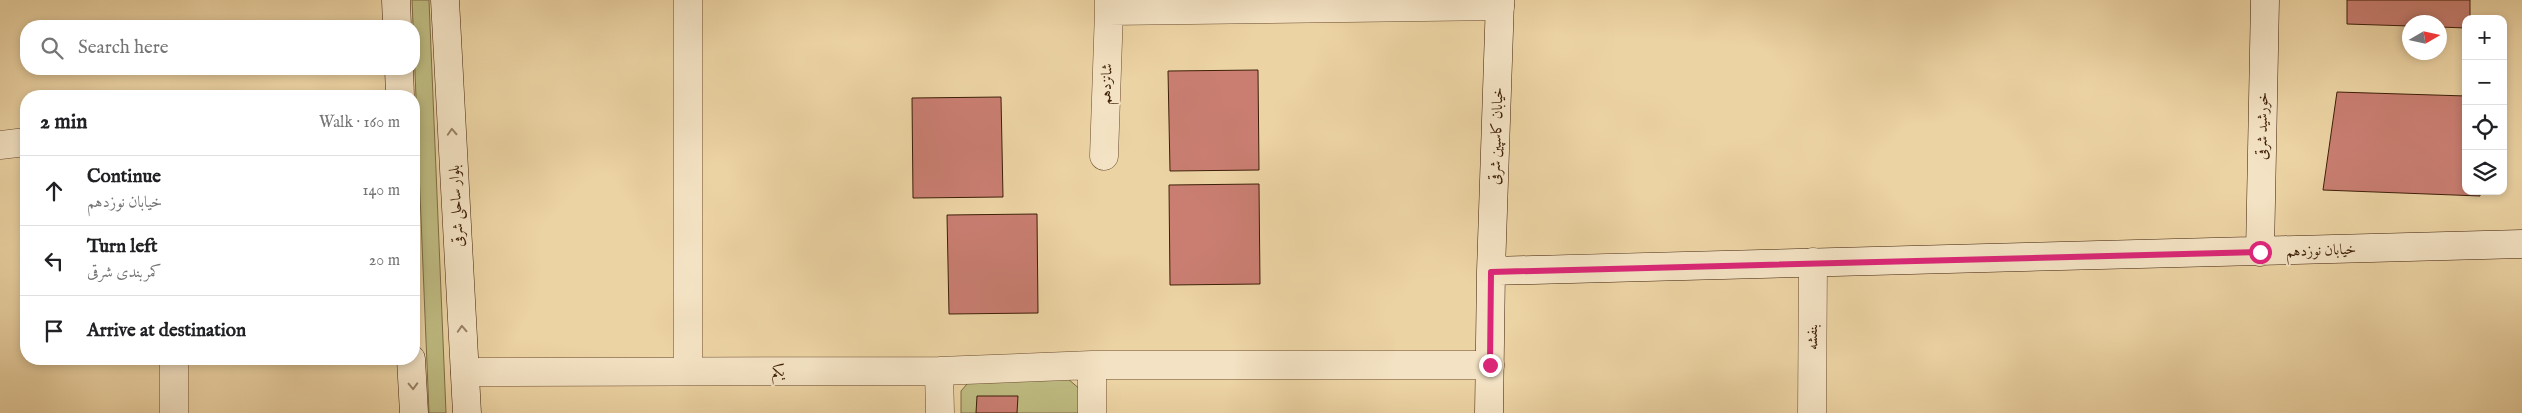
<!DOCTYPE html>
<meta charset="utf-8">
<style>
:root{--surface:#fff;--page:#f2f2f2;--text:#202124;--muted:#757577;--line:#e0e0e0}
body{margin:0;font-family:"IM FELL English",Amiri,serif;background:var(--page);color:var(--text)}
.controls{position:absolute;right:15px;top:15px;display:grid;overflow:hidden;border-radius:10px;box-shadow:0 2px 8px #0003}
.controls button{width:45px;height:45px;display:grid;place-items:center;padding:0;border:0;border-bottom:1px solid var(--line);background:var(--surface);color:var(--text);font:25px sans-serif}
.compass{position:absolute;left:2402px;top:15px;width:45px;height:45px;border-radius:50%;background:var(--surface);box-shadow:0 2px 8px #0003;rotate:81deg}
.stop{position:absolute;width:15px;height:15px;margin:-11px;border:4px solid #db2777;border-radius:50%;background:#fff}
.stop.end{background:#db2777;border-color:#fff;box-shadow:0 1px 5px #0008}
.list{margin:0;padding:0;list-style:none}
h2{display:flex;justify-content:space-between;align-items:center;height:65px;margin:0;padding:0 20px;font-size:21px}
h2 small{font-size:16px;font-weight:400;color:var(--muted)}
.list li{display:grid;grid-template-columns:32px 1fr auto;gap:15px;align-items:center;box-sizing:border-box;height:70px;padding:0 20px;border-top:1px solid var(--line)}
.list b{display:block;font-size:19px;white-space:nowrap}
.list p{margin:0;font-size:16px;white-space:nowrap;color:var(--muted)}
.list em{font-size:16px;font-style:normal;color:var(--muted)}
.icon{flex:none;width:28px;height:28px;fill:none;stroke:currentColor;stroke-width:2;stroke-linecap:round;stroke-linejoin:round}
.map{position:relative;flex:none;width:2522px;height:413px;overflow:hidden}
.search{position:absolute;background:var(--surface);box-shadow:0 2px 8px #0003;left:20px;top:20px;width:400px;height:55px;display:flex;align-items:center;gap:12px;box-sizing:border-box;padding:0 18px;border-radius:20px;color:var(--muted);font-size:19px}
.panel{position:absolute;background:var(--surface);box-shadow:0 2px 8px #0003;left:20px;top:90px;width:400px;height:275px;border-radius:20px}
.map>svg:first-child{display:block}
</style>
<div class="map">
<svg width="2522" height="413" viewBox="0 0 2522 413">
<rect width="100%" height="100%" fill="#ecd3a3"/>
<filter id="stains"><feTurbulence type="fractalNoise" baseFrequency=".004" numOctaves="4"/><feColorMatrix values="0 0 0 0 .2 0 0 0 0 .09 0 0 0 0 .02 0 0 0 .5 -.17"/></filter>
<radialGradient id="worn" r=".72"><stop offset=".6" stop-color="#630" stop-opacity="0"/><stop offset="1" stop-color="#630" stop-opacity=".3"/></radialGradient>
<path fill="#bebb81" stroke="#7e6d45" d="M 412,0 L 429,0 L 446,413 L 429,413 Z
M 979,370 L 1061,373 L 1081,390 L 1082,413 L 961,413 L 961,391 Z"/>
<path fill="#c97e71" stroke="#3e1f09" d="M 2347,0 L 2470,0 L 2470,19 L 2466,19 L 2466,28 L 2440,27 L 2440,22 L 2410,22 L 2410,26 L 2347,24 Z
M 1258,70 L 1259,170 L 1170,171 L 1168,71 Z
M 2337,92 L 2466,96 L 2466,191 L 2480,191 L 2480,196 L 2323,190 Z
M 1001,97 L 1003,197 L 913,198 L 912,98 Z
M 1259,184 L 1260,284 L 1170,285 L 1169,185 Z
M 1037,214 L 1038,313 L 949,314 L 947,215 Z
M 977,396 L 1018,396 L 1017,413 L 976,413 Z"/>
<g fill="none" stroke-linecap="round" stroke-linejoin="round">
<g stroke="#6a4c30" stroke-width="29">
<path id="street" d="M 1109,0 L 1109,11 L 1500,6
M 0,145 L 26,142
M 1104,156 L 1109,11
M 1092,365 L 1092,413
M 688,371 L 688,0
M 939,371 L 940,413
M 465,372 L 939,371 L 1092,365 L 1490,365
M 174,413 L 174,359
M 1812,413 L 1813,262"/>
</g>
<g stroke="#3e1f09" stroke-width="29">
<path id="secondary" d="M 396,0 L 397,26
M 445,0 L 467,413
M 399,69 L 400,96
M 2260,252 L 2265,0
M 1491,271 L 2522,244
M 411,359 L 414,413
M 1489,413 L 1491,271 L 1500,0"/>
</g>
<use href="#street" stroke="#f3e2c3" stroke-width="28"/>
<use href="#secondary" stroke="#f3e2c3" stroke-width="28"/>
</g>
<defs><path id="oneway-chevron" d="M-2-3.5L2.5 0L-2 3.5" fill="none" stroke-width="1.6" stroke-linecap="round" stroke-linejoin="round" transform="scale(1.25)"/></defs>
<g stroke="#988066">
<use href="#oneway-chevron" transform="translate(452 132) rotate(-93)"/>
<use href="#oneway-chevron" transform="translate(462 329) rotate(-93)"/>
<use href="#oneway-chevron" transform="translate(413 386) rotate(88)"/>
</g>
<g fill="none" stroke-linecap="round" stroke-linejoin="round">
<path stroke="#db2777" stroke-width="6" d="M 1490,365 L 1491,272 L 2260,252"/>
</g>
<g text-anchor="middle" stroke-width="4" stroke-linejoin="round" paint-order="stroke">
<g font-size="15" fill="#3e1f09" stroke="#f3e2c3">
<text transform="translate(1106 84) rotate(-88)" y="5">شانزدهم</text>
<text transform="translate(2262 126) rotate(-89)" y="5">خورشید شرقی</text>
<text transform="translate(1496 136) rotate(-88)" y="5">خیابان کاسپین شرقی</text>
<text transform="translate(456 206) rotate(-93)" y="5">بلوار ساحلی شرقی</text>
<text transform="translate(2321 250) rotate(-2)" y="5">خیابان نوزدهم</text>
<text transform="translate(1812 337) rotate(-90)" y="5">بنفشه</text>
<text x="778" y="376">یکم</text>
</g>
</g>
<rect width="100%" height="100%" filter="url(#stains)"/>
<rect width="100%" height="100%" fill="url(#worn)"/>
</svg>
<div class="controls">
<button>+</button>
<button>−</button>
<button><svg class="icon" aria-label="locate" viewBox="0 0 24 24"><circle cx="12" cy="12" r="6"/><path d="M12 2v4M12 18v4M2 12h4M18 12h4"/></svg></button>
<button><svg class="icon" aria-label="layers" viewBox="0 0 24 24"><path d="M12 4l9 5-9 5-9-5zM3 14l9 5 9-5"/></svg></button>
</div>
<svg class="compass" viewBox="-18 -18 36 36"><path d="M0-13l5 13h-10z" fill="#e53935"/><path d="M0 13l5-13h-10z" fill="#757577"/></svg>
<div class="stop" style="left:2260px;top:252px"></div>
<div class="stop end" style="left:1490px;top:365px"></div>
<div class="search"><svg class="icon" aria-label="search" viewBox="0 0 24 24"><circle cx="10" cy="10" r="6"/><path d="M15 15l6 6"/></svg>Search here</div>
<section class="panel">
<h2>2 min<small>Walk · 160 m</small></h2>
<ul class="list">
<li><svg class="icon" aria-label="ahead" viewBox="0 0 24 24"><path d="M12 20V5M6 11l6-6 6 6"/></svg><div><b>Continue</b><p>خیابان نوزدهم</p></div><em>140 m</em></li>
<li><svg class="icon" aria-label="left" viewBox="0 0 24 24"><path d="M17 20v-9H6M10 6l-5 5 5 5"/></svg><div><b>Turn left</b><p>کمربندی شرقی</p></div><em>20 m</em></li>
<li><svg class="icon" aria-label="arrive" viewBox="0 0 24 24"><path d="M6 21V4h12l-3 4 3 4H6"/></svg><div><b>Arrive at destination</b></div></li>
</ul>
</section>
</div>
